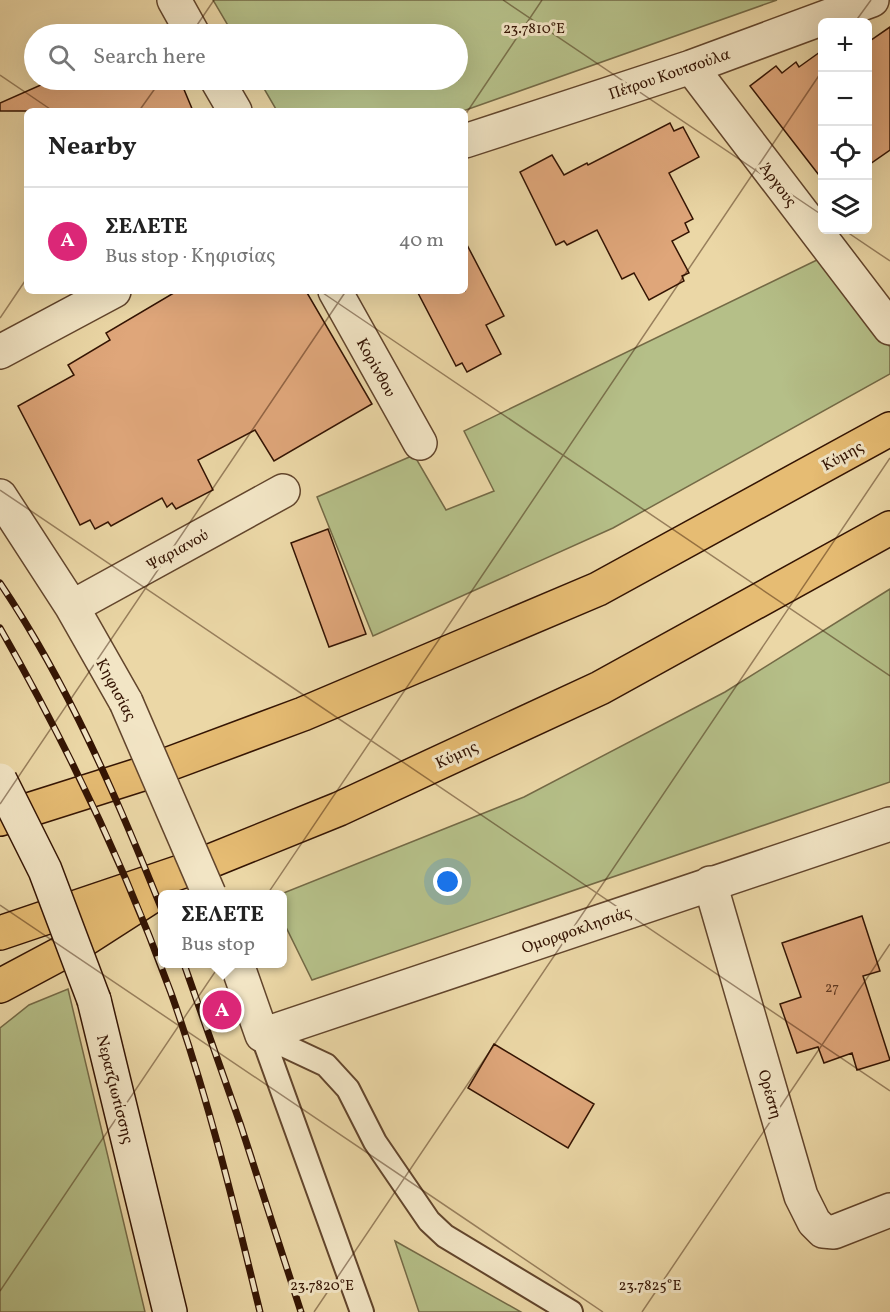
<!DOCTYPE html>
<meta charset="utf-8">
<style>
:root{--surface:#fff;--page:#f2f2f2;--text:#222;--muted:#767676;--line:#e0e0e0;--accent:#db2777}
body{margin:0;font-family:Vollkorn,serif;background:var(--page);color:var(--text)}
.controls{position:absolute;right:18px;top:18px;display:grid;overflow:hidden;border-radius:9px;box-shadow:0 6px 24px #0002}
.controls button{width:54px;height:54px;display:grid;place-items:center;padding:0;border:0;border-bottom:2px solid var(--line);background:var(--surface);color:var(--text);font:30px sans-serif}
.you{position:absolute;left:448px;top:882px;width:21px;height:21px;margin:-15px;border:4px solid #fff;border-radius:50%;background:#1a73e8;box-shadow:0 0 0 9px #1a73e833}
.badge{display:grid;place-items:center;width:39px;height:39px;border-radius:50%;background:var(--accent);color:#fff;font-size:20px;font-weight:700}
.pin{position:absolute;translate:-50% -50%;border:3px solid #fff;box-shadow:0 2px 6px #0006}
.popup{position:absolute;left:158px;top:890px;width:129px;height:78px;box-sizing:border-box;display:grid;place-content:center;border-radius:9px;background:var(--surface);filter:drop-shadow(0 2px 4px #0005);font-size:20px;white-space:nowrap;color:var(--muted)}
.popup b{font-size:22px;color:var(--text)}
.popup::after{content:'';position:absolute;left:50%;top:100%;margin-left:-12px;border:12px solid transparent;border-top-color:var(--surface)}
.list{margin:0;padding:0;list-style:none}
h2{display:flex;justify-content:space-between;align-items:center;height:78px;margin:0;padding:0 24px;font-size:26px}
h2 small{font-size:20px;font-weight:400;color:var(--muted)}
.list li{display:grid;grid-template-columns:39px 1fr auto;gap:18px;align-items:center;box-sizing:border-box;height:108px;padding:0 24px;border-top:2px solid var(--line)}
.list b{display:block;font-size:22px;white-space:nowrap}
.list p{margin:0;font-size:20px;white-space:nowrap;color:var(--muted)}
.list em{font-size:20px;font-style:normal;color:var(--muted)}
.icon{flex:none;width:33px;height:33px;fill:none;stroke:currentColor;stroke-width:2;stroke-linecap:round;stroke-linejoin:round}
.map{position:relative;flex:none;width:890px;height:1312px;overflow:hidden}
.search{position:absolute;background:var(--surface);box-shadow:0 6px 24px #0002;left:24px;top:24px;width:444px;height:66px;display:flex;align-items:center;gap:15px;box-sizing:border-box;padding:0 21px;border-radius:33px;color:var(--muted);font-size:22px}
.panel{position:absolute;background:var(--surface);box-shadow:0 6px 24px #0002;left:24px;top:108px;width:444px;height:186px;border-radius:9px}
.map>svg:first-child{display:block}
</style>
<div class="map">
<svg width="890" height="1312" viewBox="0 0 890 1312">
<rect width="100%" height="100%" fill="#ebd7a6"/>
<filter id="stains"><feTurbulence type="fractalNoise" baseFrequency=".00333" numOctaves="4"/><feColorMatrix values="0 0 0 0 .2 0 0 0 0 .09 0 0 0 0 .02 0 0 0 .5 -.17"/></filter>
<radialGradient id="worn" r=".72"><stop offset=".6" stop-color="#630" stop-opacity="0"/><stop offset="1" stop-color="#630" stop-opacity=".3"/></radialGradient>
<path fill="#b5bf88" stroke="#746a46" stroke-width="1.5" d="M 213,0 L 777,0 L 463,111 L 277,111 L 259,80 L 458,80 L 458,34 L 233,34 Z
M 819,259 L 890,347 L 890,374 L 613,528 L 373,636 L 317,497 L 414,455 L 446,510 L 494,491 L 464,431 Z
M 890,589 L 890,782 L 312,980 L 282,919 L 281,894 L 524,797 L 725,692 Z
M 68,989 L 145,1312 L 0,1312 L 0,1028 L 29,1005 Z
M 395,1241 L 521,1312 L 419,1312 Z"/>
<path fill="#dfa67a" stroke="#341403" stroke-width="1.5" d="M 890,27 L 890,150 L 867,166 L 867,43 Z
M 820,52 L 822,55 L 822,179 L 750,86 L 776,66 L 782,73 L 796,62 L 799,67 Z
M 52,80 L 180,80 L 193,111 L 0,111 L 0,103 Z
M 670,123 L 674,131 L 683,127 L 699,157 L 669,173 L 693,219 L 685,223 L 689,232 L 672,241 L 689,273 L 682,276 L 684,281 L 649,300 L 634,273 L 622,279 L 597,230 L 567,245 L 564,241 L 556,245 L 520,172 L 552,155 L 564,175 L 587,163 L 588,165 Z
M 465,241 L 504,316 L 486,325 L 501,354 L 467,372 L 462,363 L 456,366 L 417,291 L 465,291 Z
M 177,291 L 306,291 L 372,404 L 274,461 L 255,430 L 198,460 L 213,490 L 176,509 L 172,503 L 167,507 L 162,498 L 111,526 L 108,522 L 95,529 L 90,520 L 80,525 L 18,406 L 74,375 L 68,365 L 110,340 L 106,333 Z
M 328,529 L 366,634 L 329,647 L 291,543 Z
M 862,916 L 880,971 L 863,976 L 890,1060 L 857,1070 L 852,1053 L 824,1063 L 818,1047 L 797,1053 L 780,1004 L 801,997 L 782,943 Z
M 494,1044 L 594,1104 L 568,1148 L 468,1088 Z"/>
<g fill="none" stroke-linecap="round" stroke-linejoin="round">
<g stroke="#62452c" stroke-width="26">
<path id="lane" d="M 262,1035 L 326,1065 L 348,1089 L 375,1142 L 429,1221 L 445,1236 L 571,1312
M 262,1035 L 362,1312"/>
</g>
<g stroke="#62452c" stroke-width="36">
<path id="street" d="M 174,0 L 193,34
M 691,67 L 890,328
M 217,80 L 235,111
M 465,141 L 691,67 L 872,0
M 335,291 L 420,443
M 0,352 L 114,291
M 0,496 L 72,607 L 126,702
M 72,607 L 283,491
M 710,883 L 801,1196 L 814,1222 L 823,1231 L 834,1232 L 890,1210
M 237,964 L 262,1035 L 890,824"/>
</g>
<g stroke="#341403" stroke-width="36">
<path id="secondary" d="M 94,1000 L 170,1312"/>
</g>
<g stroke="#341403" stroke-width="36">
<path id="primary" d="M 0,819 L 142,774 L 303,714 L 598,589 L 890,429
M 0,933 L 198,866 L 339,809 L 600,688 L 890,528
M 0,986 L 71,948 L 155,894"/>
</g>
<use href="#lane" stroke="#f2e5c5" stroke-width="22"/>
<use href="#street" stroke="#f2e5c5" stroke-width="33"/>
<use href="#secondary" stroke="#f2e5c5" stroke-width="33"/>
<use href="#primary" stroke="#e6bc73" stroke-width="33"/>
<g stroke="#341403" stroke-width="7">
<path id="rail" d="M 0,583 C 68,684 117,798 162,910
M 0,628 C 67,745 125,867 171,993 C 208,1097 234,1205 260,1312
M 184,964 L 241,1126 L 301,1312"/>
</g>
<use href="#rail" stroke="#f2e5c5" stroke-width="4.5" stroke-dasharray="14" stroke-linecap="butt"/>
<g stroke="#62452c" stroke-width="36" stroke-linecap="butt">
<path id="street-bridge" d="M 126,702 L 209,894"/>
</g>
<g stroke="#341403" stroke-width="36" stroke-linecap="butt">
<path id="secondary-bridge" d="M 0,780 L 45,870 L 94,1000"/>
</g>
<use href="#street-bridge" stroke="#f2e5c5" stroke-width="33"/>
<use href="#secondary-bridge" stroke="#f2e5c5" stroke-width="33"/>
</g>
<path fill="none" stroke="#341403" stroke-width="1.5" stroke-opacity="0.45" d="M 503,0 L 822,215M 855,22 L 871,0M 191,34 L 214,0M 0,75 L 53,111M 139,111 L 161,80M 465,115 L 542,0M 844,230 L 890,261M 320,291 L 890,676M 0,318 L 27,278M 0,490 L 890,1091M 0,804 L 346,291M 0,905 L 603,1312M 0,1291 L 822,71M 314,1312 L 890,458M 642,1312 L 890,944"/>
<g text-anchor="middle" stroke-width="6" stroke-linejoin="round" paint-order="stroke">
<g font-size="14" fill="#5f3821">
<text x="832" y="992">27</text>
</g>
<g font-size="16" fill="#341403" stroke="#f2e5c5">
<text transform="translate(669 73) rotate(-19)" y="6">Πέτρου Κουτσούλα</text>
<text transform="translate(779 184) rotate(53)" y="6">Άργους</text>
<text transform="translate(377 367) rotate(61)" y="6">Κορίνθου</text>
<text transform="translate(842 455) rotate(-29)" y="6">Κύμης</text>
<text transform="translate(177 549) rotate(-29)" y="6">Ψαριανού</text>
<text transform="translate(117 689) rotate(62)" y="6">Κηφισίας</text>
<text transform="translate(456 754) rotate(-25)" y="6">Κύμης</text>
<text transform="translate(576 929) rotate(-19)" y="6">Ομορφοκλησιάς</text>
<text transform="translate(116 1089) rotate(76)" y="6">Νερατζιωτίσσης</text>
<text transform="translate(771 1094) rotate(74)" y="6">Ορέστη</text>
</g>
</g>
<g font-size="15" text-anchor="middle" fill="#341403" stroke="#f2e5c5" stroke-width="6" stroke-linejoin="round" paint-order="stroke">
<text x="534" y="33">23.7810°E</text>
<text x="322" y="1290">23.7820°E</text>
<text x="650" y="1290">23.7825°E</text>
</g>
<rect width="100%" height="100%" filter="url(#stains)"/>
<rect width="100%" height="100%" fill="url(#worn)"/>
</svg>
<div class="controls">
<button>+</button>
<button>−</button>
<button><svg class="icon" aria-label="locate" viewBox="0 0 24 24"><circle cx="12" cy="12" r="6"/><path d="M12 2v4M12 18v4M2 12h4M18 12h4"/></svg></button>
<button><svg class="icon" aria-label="layers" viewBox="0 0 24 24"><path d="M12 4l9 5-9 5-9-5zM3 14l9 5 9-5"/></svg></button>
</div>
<div class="you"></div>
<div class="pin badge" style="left:222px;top:1010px">A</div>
<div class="popup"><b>ΣΕΛΕΤΕ</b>Bus stop</div>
<div class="search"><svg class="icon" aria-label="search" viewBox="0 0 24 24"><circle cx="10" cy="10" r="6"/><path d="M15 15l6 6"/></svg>Search here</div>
<section class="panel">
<h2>Nearby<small></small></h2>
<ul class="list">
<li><span class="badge">A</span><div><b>ΣΕΛΕΤΕ</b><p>Bus stop · Κηφισίας</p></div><em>40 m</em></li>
</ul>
</section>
</div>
